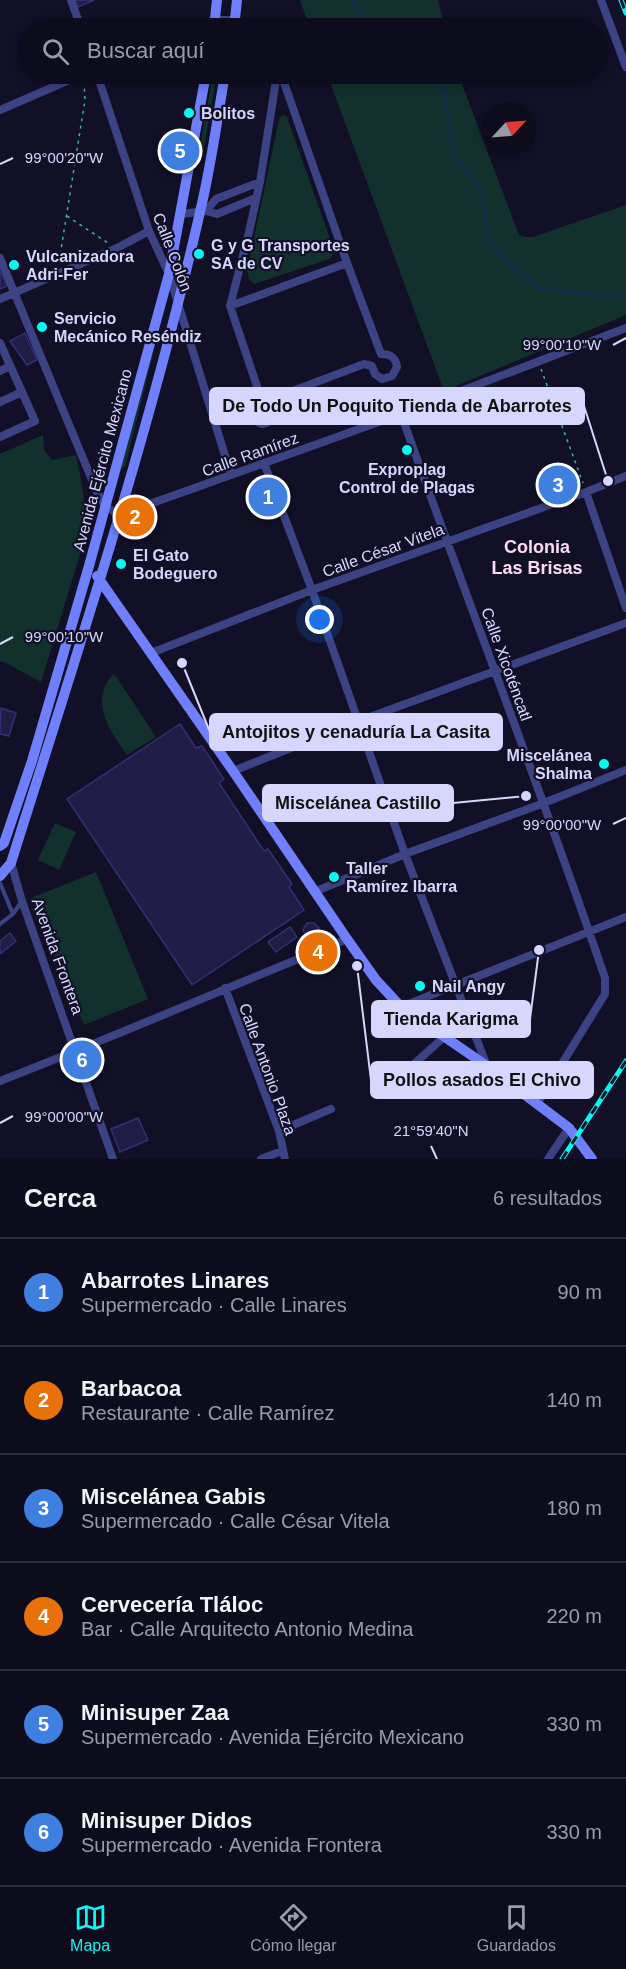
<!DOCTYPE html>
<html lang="es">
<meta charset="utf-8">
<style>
:root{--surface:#0d0c1d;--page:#161526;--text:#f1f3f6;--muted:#9a9ba4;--line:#2d2c3b;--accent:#08f9f3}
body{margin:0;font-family:Helvetica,sans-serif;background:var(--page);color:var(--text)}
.compass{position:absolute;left:482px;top:102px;width:54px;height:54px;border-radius:50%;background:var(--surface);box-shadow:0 3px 9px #0003;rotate:64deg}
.you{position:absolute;left:320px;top:620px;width:21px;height:21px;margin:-15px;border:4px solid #fff;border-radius:50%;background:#1a73e8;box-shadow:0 0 0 9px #1a73e833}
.badge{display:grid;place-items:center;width:39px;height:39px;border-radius:50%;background:var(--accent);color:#fff;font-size:20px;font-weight:700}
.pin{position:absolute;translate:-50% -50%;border:3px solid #fff;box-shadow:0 2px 6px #0006}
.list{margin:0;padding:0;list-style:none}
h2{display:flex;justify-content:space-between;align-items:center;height:78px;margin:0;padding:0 24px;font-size:26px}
h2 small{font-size:20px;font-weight:400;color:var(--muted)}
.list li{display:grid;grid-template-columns:39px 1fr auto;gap:18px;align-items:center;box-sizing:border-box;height:108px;padding:0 24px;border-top:2px solid var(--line)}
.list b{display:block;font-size:22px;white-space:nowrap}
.list p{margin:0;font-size:20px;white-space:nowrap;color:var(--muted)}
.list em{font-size:20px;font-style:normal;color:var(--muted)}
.icon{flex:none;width:33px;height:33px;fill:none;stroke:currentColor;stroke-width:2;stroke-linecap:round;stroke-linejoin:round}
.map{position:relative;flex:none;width:626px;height:1159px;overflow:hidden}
.search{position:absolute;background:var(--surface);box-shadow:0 3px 9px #0003;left:18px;right:18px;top:18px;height:66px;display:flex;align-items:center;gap:15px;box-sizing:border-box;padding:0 21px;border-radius:33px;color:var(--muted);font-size:22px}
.sheet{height:726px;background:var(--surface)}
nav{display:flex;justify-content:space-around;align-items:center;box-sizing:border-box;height:84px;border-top:2px solid var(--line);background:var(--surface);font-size:16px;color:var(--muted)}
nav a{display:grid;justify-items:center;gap:3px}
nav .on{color:var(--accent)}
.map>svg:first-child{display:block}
</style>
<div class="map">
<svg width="626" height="1159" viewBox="0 0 626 1159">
<rect width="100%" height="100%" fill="#111027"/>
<path fill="#13312c" d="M 300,0 L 438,0 L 445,28 L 310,28 Z
M 213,74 L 217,74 L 202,158 L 199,160 L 198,157 Z
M 327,74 L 458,74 L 519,235 L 525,237 L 533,237 L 626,205 L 626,315 L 444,391 Z
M 284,115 L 287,117 L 334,250 L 331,258 L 326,260 L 254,284 L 249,279 L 247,270 L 279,120 L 281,116 Z
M 157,338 L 125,467 L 121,468 L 120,467 Z
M 43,435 L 44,450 L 52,460 L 76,455 C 82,483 87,509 85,538 L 41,682 L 6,663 L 0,661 L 0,454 Z
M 113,674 L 115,675 L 156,737 L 127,755 C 111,732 88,702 113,674 Z
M 55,823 L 76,832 L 59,870 L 38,860 Z
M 96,872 L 148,999 L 84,1025 L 31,898 Z"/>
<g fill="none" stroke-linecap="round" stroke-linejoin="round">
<path stroke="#102e4b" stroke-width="3" d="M 353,0 L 355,8 L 370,28
M 425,74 L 443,86 L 454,155 L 482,192 L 490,243 L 506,261 L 539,289 L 626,297"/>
</g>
<path fill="#201d47" stroke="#342f73" stroke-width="1.5" d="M 75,0 L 94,0 L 78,7 Z
M 0,270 L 7,286 L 0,289 Z
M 25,333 L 37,360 L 27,365 L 10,341 Z
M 1,708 L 16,713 L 9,736 L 0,734 Z
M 180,724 L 196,748 L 202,746 L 224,779 L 219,783 L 264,851 L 268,849 L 292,884 L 289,887 L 304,910 L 192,985 L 67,799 Z
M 307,923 L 314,923 L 319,928 L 318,935 L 311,938 L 305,935 L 303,929 Z
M 290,927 L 297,937 L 276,952 L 268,942 Z
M 10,933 L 16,941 L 0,954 L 0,941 Z
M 138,1118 L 148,1140 L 120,1152 L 111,1129 Z"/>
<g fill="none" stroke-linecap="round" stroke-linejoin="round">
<path stroke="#33b69e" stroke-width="1.5" stroke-dasharray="3 4.5" stroke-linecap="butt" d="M 67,216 L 108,243
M 59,262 L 85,100 L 84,83
M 541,369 L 583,483"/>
<path stroke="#3c4385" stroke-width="4" d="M 0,883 L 13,914
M 0,924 L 13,914 L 22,901"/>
<path stroke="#3c4385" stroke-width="8" d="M 71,0 L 81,28
M 601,0 L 626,67
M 195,28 L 215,20 L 235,20
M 97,74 L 149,231 L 169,274 L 231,475
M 277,74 L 260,182 L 249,232 L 230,306 L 261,398 C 248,405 247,420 263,424 C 276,421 279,408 269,400 L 364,364 L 372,366 L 375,374 L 382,379 L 392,376 L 397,367 C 396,358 391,354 381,354 L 347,263 L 281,74
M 0,110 L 83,74
M 206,211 L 216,199 L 260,182
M 181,214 L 206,211 L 217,214 L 256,198
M 0,258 L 97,492 L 105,506 L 119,515 L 401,414 L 626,328
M 0,299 L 117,248 L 149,231
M 230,306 L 347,263
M 0,343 L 35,421 L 0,437
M 0,371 L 10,366
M 0,402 L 22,392
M 401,414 C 468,603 541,789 605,978 L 605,994 L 537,1104
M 264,463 L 312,590 L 405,854 L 487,1066
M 586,492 L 626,608
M 151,653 L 312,590 L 586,492 L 626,476
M 233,771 L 359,721 L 626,623
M 11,863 L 22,901 L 113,1159
M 314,892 L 405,854 L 544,803 L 626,770
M 225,988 L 279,1131 L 285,1159
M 401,1007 L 626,917
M 0,1081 C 116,1036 231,986 347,939
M 392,1084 L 444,1037
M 279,1131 L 331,1109
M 261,1159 L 282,1151
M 548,1159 L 569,1128"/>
<path stroke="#707ffc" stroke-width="10" d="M 214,28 L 217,0
M 234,28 L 237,0
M 97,576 L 233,771 L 347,939 L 376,980 L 401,1007 L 487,1066 L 569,1128 L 592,1159
M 0,846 L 4,843 L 32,761 L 89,566 L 169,274 L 206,74
M 0,876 L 11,863 C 79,647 150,432 200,212 C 211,167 217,120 225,74"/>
<g stroke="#08f9f3" stroke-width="5">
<path id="rail" d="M 621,0 L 626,13
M 562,1159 L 626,1061"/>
</g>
<use href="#rail" stroke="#111027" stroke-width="3" stroke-dasharray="9" stroke-linecap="butt"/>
</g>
<path fill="none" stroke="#d7d7fe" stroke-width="2" d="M 0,164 L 13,158M 613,345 L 626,338M 0,644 L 13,637M 613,824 L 626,818M 0,1123 L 13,1116M 431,1146 L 437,1159"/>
<g fill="#08f9f3" stroke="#111027" stroke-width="2">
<circle cx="189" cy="113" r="6"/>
<circle cx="199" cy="254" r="6"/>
<circle cx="14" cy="265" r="6"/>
<circle cx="42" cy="327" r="6"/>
<circle cx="407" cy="450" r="6"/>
<circle cx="121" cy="564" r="6"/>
<circle cx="604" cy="764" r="6"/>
<circle cx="334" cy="877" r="6"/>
<circle cx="420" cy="986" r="6"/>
</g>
<g text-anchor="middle" stroke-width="4.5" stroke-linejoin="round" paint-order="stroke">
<g font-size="16" font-weight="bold" fill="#d7d7fe" stroke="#111027" text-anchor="start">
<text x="201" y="119">Bolitos</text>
<text x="211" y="251">G y G Transportes<tspan x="211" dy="18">SA de CV</tspan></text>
<text x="26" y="262">Vulcanizadora<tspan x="26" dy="18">Adri-Fer</tspan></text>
<text x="54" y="324">Servicio<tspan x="54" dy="18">Mecánico Reséndiz</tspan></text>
<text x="407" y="475" text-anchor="middle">Exproplag<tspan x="407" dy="18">Control de Plagas</tspan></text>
<text x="133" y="561">El Gato<tspan x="133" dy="18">Bodeguero</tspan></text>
<text x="592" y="761" text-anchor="end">Miscelánea<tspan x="592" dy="18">Shalma</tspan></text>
<text x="346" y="874">Taller<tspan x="346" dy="18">Ramírez Ibarra</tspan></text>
<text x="432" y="992">Nail Angy</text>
</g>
<g font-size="16" fill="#d7d7fe" stroke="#111027">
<text transform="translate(173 252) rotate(69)" y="6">Calle Colón</text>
<text transform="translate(250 454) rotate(-20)" y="6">Calle Ramírez</text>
<text transform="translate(102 460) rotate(-75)" y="6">Avenida Ejército Mexicano</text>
<text transform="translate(383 550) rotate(-20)" y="6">Calle César Vitela</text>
<text transform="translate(507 664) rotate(70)" y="6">Calle Xicoténcatl</text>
<text transform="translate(58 956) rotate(70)" y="6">Avenida Frontera</text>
<text transform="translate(268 1069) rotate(70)" y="6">Calle Antonio Plaza</text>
</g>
<g font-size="18" font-weight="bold" fill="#fed9f5" stroke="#111027">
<text x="537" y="553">Colonia<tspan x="537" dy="21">Las Brisas</tspan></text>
</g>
</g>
<g font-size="15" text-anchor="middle" fill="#d7d7fe" stroke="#111027" stroke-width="4.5" stroke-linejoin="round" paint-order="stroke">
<text x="64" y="163">99°00'20"W</text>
<text x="562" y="350">99°00'10"W</text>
<text x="64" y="642">99°00'10"W</text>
<text x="562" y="830">99°00'00"W</text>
<text x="64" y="1122">99°00'00"W</text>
<text x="431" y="1136">21°59'40"N</text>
</g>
<path fill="none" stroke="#d7d7fe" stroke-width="2" d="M608 481L584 406M182 663L210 732M526 796L453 803M539 950L530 1019M357 966L371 1080"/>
<g fill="#d7d7fe" stroke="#111027" stroke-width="2">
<circle cx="608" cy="481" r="6"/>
<circle cx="182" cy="663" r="6"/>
<circle cx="526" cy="796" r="6"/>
<circle cx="539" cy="950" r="6"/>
<circle cx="357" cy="966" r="6"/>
</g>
<g fill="#d7d7fe" stroke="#d7d7fe" stroke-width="2">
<rect x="210" y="388" width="374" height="36" rx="6"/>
<rect x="210" y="714" width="292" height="36" rx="6"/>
<rect x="263" y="785" width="190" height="36" rx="6"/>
<rect x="372" y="1001" width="158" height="36" rx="6"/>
<rect x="371" y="1062" width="222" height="36" rx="6"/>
</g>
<g font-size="18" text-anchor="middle" font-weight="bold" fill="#111">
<text x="397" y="412">De Todo Un Poquito Tienda de Abarrotes</text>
<text x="356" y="738">Antojitos y cenaduría La Casita</text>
<text x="358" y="809">Miscelánea Castillo</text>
<text x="451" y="1025">Tienda Karigma</text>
<text x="482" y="1086">Pollos asados El Chivo</text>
</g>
</svg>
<svg class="compass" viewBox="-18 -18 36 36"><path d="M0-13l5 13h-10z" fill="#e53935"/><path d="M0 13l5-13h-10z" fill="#9a9ba4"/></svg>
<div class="you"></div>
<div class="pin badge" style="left:268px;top:497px;background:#3f7fe0">1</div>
<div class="pin badge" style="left:135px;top:517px;background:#e8710a">2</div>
<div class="pin badge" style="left:558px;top:485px;background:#3f7fe0">3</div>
<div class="pin badge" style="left:318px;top:952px;background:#e8710a">4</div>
<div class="pin badge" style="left:180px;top:151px;background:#3f7fe0">5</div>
<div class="pin badge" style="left:82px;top:1060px;background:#3f7fe0">6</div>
<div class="search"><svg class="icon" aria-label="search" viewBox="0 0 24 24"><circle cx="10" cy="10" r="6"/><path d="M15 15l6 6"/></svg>Buscar aquí</div>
</div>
<section class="sheet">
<h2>Cerca<small>6 resultados</small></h2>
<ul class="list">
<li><span class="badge" style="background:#3f7fe0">1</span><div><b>Abarrotes Linares</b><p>Supermercado · Calle Linares</p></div><em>90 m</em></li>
<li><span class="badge" style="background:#e8710a">2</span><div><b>Barbacoa</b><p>Restaurante · Calle Ramírez</p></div><em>140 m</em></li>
<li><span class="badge" style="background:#3f7fe0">3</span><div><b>Miscelánea Gabis</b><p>Supermercado · Calle César Vitela</p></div><em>180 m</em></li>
<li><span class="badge" style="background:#e8710a">4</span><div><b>Cervecería Tláloc</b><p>Bar · Calle Arquitecto Antonio Medina</p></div><em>220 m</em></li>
<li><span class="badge" style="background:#3f7fe0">5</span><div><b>Minisuper Zaa</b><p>Supermercado · Avenida Ejército Mexicano</p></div><em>330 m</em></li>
<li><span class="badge" style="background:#3f7fe0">6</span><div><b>Minisuper Didos</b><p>Supermercado · Avenida Frontera</p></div><em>330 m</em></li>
</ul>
</section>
<nav>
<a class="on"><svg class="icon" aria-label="map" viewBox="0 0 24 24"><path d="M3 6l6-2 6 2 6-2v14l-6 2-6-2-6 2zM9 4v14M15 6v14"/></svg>Mapa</a>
<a><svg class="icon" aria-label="directions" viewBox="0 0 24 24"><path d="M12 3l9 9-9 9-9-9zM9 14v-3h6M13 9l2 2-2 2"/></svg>Cómo llegar</a>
<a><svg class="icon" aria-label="saved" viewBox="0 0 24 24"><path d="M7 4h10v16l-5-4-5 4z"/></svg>Guardados</a>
</nav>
